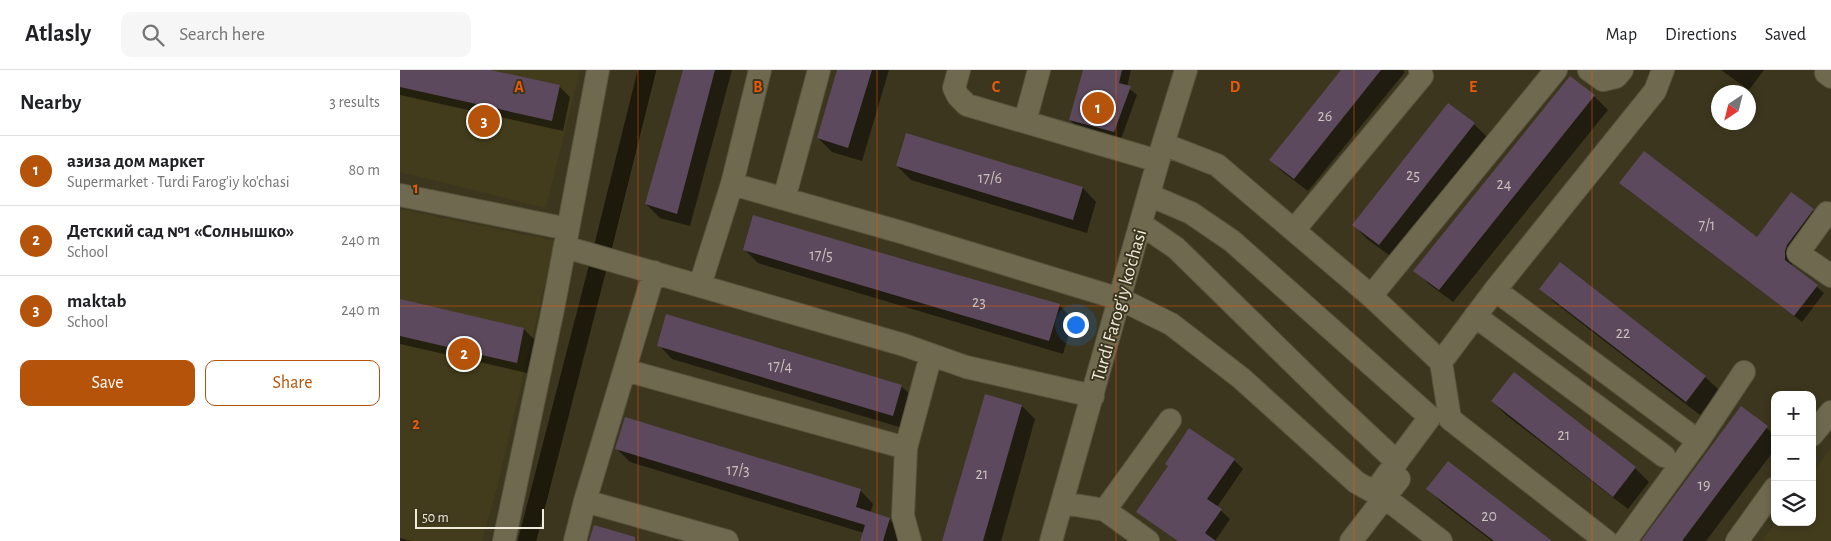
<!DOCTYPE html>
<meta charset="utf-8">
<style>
:root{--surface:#fff;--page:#f6f6f6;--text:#202124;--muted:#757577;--line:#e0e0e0;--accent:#b45309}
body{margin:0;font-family:"Alegreya Sans",sans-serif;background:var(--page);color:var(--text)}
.controls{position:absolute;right:15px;bottom:15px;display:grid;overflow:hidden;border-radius:10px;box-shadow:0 2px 8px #0003}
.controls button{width:45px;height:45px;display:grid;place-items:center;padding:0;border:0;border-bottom:1px solid var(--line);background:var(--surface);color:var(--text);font:25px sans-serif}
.compass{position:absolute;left:1311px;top:15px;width:45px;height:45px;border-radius:50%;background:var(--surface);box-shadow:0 2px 8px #0003;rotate:215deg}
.scale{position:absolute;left:15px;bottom:12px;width:129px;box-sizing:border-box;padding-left:5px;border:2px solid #eeebdc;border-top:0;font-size:14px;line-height:18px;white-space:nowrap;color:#eeebdc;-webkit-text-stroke:4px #3c361e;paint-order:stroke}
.you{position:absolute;left:675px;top:254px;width:18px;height:18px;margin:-12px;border:4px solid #fff;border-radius:50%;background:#1a73e8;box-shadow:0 0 0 8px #1a73e833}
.badge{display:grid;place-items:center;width:32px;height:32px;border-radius:50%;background:var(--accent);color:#fff;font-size:16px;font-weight:700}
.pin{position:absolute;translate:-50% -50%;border:2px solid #fff;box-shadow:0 1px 5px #0006}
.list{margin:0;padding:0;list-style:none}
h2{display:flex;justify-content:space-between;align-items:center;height:65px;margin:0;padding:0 20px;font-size:21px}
h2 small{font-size:16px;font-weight:400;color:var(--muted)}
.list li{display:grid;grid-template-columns:32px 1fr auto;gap:15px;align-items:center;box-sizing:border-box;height:70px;padding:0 20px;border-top:1px solid var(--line)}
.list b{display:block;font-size:19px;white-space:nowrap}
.list p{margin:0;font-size:16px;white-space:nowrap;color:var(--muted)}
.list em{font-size:16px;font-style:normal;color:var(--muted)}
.actions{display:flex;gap:10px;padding:15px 20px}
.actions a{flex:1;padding:11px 0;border:1px solid var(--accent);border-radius:10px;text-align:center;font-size:18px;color:var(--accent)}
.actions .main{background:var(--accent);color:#fff}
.icon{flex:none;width:28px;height:28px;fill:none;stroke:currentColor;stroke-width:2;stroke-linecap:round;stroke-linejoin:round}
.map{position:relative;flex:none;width:1431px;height:471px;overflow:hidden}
header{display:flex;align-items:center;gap:30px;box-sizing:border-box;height:70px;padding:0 25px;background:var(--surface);border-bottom:1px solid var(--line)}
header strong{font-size:24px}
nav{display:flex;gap:28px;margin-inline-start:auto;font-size:18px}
.search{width:350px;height:45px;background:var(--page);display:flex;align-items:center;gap:12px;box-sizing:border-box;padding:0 18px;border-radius:10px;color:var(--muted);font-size:19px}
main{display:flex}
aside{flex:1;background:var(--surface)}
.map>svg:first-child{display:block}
</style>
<header>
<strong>Atlasly</strong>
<div class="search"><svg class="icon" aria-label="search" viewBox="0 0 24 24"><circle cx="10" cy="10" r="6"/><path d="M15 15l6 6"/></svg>Search here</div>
<nav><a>Map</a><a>Directions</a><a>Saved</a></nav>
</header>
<main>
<aside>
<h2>Nearby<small>3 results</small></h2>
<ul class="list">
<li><span class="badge">1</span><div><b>азиза дом маркет</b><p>Supermarket · Turdi Farog'iy ko'chasi</p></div><em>80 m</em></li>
<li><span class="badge">2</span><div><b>Детский сад №1 «Солнышко»</b><p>School</p></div><em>240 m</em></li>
<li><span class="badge">3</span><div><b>maktab</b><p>School</p></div><em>240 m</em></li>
</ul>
<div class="actions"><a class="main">Save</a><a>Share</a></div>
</aside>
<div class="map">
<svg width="1431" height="471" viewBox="0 0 1431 471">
<rect width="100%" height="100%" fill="#3c361e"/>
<path fill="#433c1c" d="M 0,0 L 180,0 L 146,138 L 0,102 Z
M 0,139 L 155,171 L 96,421 L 82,471 L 0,471 Z
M 1431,378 L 1431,471 L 1362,471 L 1376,452 L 1412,452 L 1412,404 Z"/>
<path fill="#0007" d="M 0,0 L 85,0 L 159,16 L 170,27 L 163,61 L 0,25 Z
M 284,0 L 332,0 L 290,156 L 260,148 L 246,134 Z
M 438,0 L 489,0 L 462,91 L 432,82 L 418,68 Z
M 683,0 L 731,0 L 727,17 L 737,25 L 721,69 L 677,57 L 670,50 L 684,1 Z
M 942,0 L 1003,0 L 1005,2 L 908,121 L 884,103 L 871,90 Z
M 1321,0 L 1364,0 L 1349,20 Z
M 1170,8 L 1194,26 L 1208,40 L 1053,232 L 1029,214 L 1015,200 Z
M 1074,54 L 1088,68 L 993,188 L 967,169 L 954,155 Z
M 507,65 L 683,118 L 696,132 L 687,163 L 511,110 L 497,96 Z
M 1221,113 L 1357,169 L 1413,140 L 1420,147 L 1392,190 L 1392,196 L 1424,223 L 1402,252 L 1228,120 Z
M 344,179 L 659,235 L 673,249 L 663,284 L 358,193 Z
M 1141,218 L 1305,307 L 1319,320 L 1300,345 L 1154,232 Z
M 0,231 L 124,259 L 135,270 L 127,303 L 0,274 Z
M 259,275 L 501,316 L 515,329 L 506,359 L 272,289 Z
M 1114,303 L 1235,398 L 1249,412 L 1228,439 L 1106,345 L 1092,331 Z
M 622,336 L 635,349 L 601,471 L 544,471 Z
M 1341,338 L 1375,365 L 1375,379 L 1306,471 L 1243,471 Z
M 217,379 L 460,420 L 473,434 L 470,444 L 490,450 L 503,464 L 500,471 L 461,471 L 464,463 L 230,392 Z
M 834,390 L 843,399 L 817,437 L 830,449 L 815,471 L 782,471 L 770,397 Z
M 1028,419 L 1150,471 L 1092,471 L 1042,433 Z
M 0,468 L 12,471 L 0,471 Z"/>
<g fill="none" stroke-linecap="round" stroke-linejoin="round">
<path stroke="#1d1a0c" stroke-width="18" d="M 127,471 L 204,173 L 247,0"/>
</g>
<path fill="#5c495d" d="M 0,0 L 90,0 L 160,15 L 152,51 L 0,17 Z
M 283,0 L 315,0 L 277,144 L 245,134 Z
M 437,0 L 472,0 L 448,78 L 417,68 Z
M 683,0 L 722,0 L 719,13 L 731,16 L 714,62 L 669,50 Z
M 941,0 L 981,0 L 894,109 L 869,90 Z
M 1170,6 L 1195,25 L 1039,220 L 1013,201 Z
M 1048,33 L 1075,53 L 979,175 L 952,155 Z
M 506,63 L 683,117 L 673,150 L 496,96 Z
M 1244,81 L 1357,167 L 1391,122 L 1414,139 L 1387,175 L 1385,181 L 1385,190 L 1418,215 L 1394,246 L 1219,113 Z
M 353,145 L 509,191 L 660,234 L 649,271 L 343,180 Z
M 1160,192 L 1306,306 L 1286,332 L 1139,219 Z
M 0,229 L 124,258 L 117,293 L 0,266 Z
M 266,244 L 502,315 L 493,346 L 257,276 Z
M 1114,302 L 1236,397 L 1213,427 L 1091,331 Z
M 585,324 L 622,335 L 583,471 L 542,471 Z
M 1341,336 L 1368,356 L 1282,471 L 1241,471 Z
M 225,347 L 461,419 L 456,437 L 490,448 L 483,471 L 460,471 L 465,455 L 215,379 Z
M 789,358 L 835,389 L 807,429 L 822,439 L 805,463 L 816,471 L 778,471 L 736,442 L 768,396 L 765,394 Z
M 1048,391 L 1152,471 L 1094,471 L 1026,419 Z
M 194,455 L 235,467 L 235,471 L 189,471 Z"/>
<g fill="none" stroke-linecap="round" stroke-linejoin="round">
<g stroke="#58533d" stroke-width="24">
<path id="minor" d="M 559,0 L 554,18 L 558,26 L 567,35 L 758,91
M 1189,0 L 1203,10 L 1216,7 L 1222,0
M 1426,3 L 1431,7
M 625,51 L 639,0
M 763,74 L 817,95 L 971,226 L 1041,292 L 1050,349 L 1206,471
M 332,114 L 504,163 L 720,229 L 771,254 L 841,308 L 956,412 L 970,420 L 978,417 L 1030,347 L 832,171 L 791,143 L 749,125
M 0,125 L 168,159
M 384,129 L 419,0
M 1431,146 L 1427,143 L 1398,183 L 1431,206
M 741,154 L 776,178 L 933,332 L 997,392
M 894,160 L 1022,6 L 1020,0
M 165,177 L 504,275 L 566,297 L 693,326
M 300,215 L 332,114 L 360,0
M 1095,220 L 1255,21 L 1263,0
M 971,226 L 1156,0
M 1075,246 L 1264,386
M 1041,292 L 1095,220 L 1298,371
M 225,300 L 506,378
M 1412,365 L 1431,342
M 984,427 L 1041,471
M 185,431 L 327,471
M 663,433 L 705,440 L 748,471
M 705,440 L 770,350
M 104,471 L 154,234 L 198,0
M 175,471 L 185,431 L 254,202
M 510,471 L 503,446 L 506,378 L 531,285
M 651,471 L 763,74 L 786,0
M 951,471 L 999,409
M 1225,471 L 1298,371 L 1344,302
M 1337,471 L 1375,418"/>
</g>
<use href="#minor" stroke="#6f6a4f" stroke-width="22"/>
</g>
<path fill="none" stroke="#e8590c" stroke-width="1" stroke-opacity="0.55" d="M 238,0 L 238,471M 477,0 L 477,471M 716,0 L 716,471M 954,0 L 954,471M 1192,0 L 1192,471M 0,236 L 1431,236"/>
<g text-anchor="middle" stroke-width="4" stroke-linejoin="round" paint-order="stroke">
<g font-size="16" fill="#cac2bc">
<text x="925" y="51">26</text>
<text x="1013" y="110">25</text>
<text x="590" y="113">17/6</text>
<text x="1104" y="119">24</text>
<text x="1307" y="160">7/1</text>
<text x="421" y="190">17/5</text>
<text x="579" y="237">23</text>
<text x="1223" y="268">22</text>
<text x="380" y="301">17/4</text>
<text x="1164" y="370">21</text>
<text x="338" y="405">17/3</text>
<text x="582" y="409">21</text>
<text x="1304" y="420">19</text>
<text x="1089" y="451">20</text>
</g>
<g font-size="19" fill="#eeebdc" stroke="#3c361e">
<text transform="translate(718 235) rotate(-74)" y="7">Turdi Farog'iy ko'chasi</text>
</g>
</g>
<g font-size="16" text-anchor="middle" font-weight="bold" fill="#e8590c" stroke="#3c361e" stroke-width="4" stroke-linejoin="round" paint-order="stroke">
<text x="119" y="22">A</text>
<text x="358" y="22">B</text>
<text x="596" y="22">C</text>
<text x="835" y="22">D</text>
<text x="1073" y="22">E</text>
<text x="16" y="123">1</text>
<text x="16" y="359">2</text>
</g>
</svg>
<div class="controls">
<button>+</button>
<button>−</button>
<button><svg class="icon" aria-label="layers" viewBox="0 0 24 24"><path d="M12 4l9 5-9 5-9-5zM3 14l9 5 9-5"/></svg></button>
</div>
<svg class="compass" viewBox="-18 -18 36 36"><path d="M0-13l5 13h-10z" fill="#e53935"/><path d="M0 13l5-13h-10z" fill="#757577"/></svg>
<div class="scale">50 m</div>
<div class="you"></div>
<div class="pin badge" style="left:698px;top:38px">1</div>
<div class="pin badge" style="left:64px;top:284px">2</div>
<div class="pin badge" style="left:84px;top:51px">3</div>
</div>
</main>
